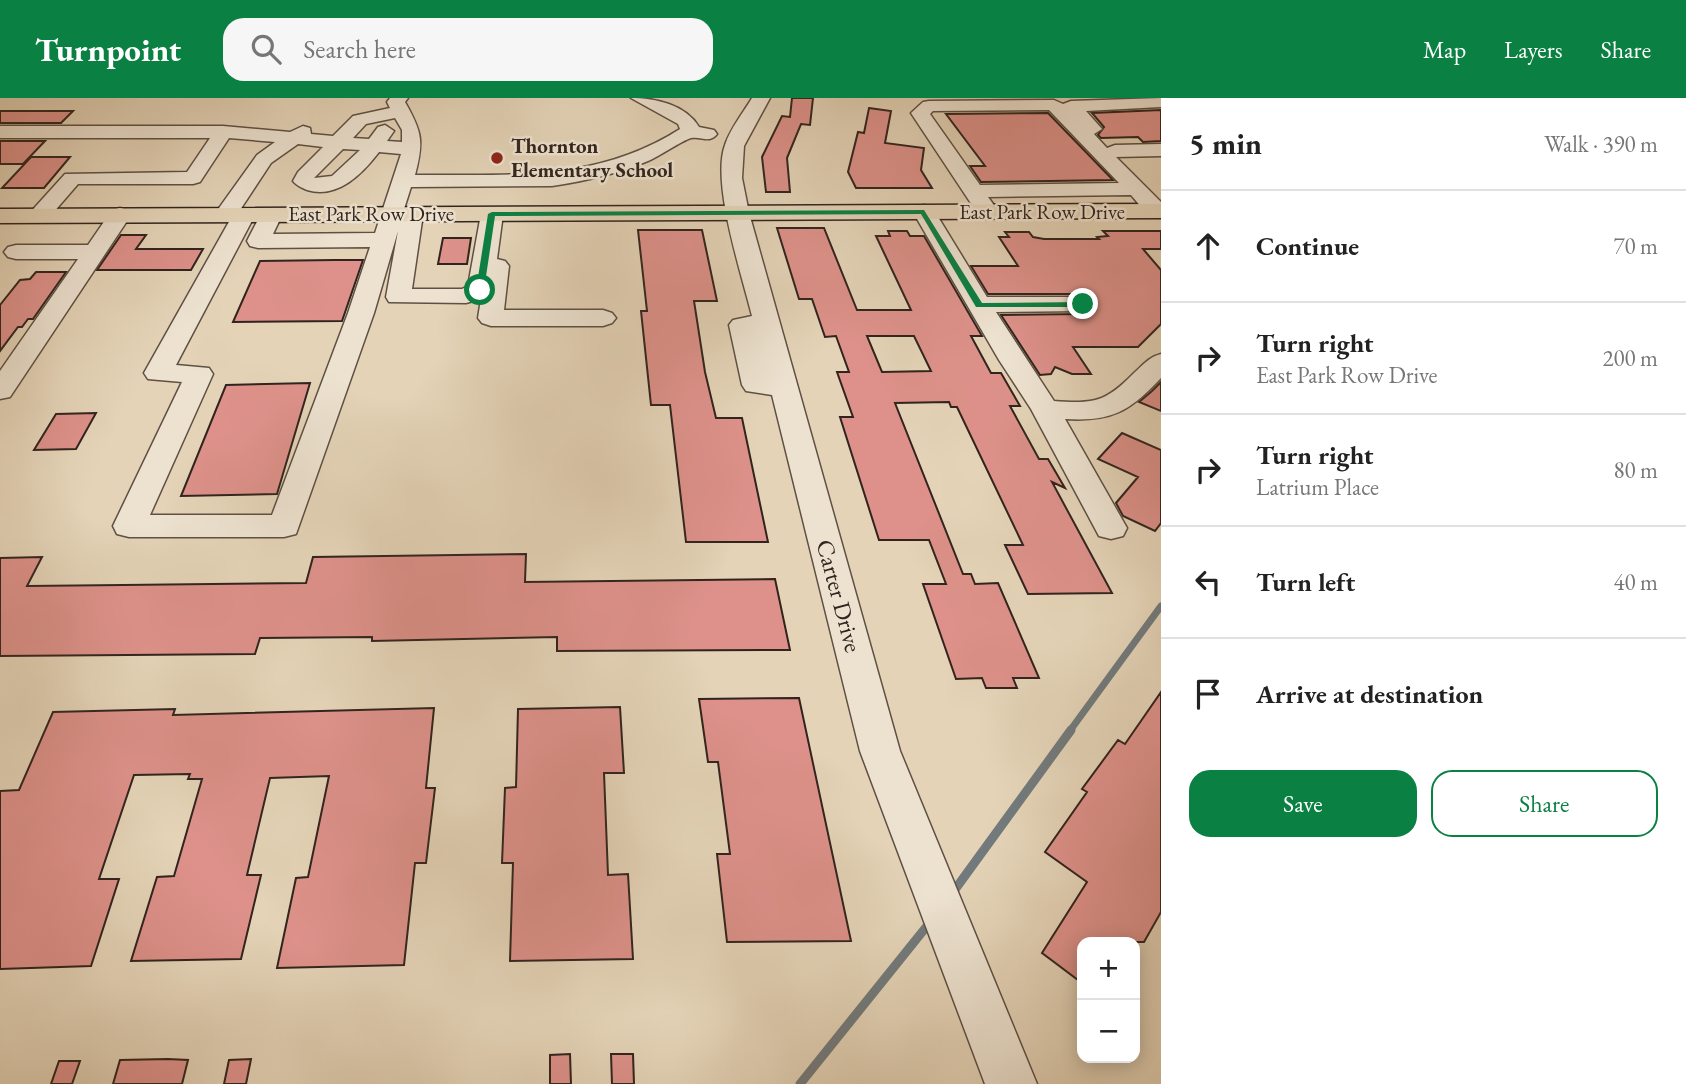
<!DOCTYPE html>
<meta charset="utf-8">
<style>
:root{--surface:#fff;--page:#f6f6f6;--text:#222;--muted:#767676;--line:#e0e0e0;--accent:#0b8043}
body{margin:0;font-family:"EB Garamond",serif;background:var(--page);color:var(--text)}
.controls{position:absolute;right:21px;bottom:21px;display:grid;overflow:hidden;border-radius:14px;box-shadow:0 4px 18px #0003}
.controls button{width:63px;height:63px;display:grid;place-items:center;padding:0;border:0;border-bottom:2px solid var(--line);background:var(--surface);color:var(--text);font:35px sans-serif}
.stop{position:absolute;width:21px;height:21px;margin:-16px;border:5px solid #0b8043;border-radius:50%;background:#fff}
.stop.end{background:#0b8043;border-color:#fff;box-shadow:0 2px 7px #0008}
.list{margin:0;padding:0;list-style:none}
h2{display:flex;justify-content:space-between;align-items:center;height:91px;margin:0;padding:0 28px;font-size:30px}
h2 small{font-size:23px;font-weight:400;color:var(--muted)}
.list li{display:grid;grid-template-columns:46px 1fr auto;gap:21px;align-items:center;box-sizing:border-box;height:112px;padding:0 28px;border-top:2px solid var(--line)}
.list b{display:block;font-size:26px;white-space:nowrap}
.list p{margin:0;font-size:23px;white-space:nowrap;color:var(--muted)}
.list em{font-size:23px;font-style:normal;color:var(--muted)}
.actions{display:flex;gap:14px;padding:21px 28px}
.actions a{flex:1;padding:16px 0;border:2px solid var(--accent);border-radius:21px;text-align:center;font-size:24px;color:var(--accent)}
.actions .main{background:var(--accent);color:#fff}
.icon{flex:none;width:38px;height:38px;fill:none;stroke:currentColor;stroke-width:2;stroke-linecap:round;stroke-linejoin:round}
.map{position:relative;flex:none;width:1161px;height:986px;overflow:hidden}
header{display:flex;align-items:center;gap:42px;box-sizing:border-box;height:98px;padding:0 35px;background:var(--accent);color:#fff}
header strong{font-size:33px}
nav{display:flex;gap:38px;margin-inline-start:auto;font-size:24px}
.search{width:490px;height:63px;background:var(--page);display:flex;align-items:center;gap:18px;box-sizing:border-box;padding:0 24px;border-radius:21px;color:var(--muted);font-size:26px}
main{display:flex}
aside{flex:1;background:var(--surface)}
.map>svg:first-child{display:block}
</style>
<header>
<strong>Turnpoint</strong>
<div class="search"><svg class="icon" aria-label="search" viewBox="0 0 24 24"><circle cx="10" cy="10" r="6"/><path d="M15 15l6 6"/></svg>Search here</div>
<nav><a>Map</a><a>Layers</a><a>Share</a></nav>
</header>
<main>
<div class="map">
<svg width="1161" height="986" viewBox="0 0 1161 986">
<rect width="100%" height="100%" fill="#e4d3b7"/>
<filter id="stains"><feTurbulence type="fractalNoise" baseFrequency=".00286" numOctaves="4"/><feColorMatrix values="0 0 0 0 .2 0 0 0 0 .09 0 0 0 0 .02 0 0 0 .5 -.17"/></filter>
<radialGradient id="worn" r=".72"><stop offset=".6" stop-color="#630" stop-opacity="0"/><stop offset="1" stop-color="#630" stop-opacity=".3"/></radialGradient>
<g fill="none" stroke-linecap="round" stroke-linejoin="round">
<path stroke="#727a7c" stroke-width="7" d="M 1069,634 L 1161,508"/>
<path stroke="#727a7c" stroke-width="9" d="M 951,797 L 1071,632
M 800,986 L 931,823"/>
</g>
<path fill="#dd918a" stroke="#31241e" stroke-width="2" fill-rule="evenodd" d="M 792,0 L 813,0 L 810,27 L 801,26 L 787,60 L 790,94 L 766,94 L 762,59 L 782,18 L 790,19 Z
M 869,10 L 891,13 L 885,45 L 924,50 L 921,72 L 932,90 L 856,90 L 848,74 L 858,34 L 864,35 Z
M 1161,12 L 1161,43 L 1143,44 L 1138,39 L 1101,40 L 1098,37 L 1104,29 L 1092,15 Z
M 0,13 L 73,13 L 61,25 L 0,25 Z
M 1048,15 L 1113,82 L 981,84 L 970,68 L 985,68 L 946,16 Z
M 0,43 L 45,43 L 23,66 L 0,66 Z
M 31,59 L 70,59 L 44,90 L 2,90 Z
M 777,130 L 824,130 L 857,212 L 911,212 L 876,138 L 890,138 L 888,133 L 907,133 L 910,138 L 924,138 L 982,238 L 971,238 L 991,275 L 1001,275 L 1020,308 L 1010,308 L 1039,361 L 1048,361 L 1065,390 L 1052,384 L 1112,495 L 1028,496 L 1005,447 L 1023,447 L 957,309 L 951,309 L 949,304 L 895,305 L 963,476 L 971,476 L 975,486 L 998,485 L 1039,580 L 1013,580 L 1017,590 L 986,590 L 982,580 L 956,581 L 923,486 L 946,486 L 929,442 L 879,442 L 840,319 L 853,319 L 837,274 L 849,274 L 836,238 L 825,239 L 812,201 L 799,201 ZM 867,238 L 914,238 L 931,273 L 882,274 Z
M 638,132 L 702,132 L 717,203 L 694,203 L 705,274 L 716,320 L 742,320 L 768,444 L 686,444 L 670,307 L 651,307 L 641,213 L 647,213 Z
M 1103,133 L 1161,133 L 1161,151 L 1143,151 L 1161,172 L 1161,226 L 1138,249 L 1073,249 L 1091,276 L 1072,276 L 1055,269 L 1051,276 L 1040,277 L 1001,217 L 1084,216 L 1094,212 L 1097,207 L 1094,200 L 1083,196 L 988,196 L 971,168 L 1018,168 L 999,139 L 1009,139 L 1005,134 L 1029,134 L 1033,139 L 1044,141 L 1099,141 L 1097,139 L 1108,138 Z
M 121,137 L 146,137 L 136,151 L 203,151 L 191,172 L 97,172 Z
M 443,140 L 471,140 L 467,166 L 438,166 Z
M 335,162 L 363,162 L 342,223 L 233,224 L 260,163 Z
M 36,174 L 66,174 L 33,221 L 28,221 L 22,229 L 18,229 L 0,253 L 0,207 L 20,182 L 30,181 Z
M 1161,284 L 1161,313 L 1139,304 L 1152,293 Z
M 310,285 L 277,396 L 181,398 L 226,287 Z
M 96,315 L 76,351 L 34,352 L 56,316 Z
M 1122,335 L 1161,352 L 1161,425 L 1155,433 L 1123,418 L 1116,405 L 1138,379 L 1098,361 Z
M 526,456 L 525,484 L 775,481 L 790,552 L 557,553 L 557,539 L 372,543 L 372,539 L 260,540 L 255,556 L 0,558 L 0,460 L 42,459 L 27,488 L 123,487 L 306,485 L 313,459 Z
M 1161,594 L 1161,814 L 1144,844 L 1082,844 L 1082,885 L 1042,855 L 1087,784 L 1045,754 L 1087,694 L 1082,691 L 1118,642 L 1125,646 Z
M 799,600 L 851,843 L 727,844 L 717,756 L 730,756 L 718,664 L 708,664 L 699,601 Z
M 620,609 L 624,675 L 604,675 L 608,777 L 628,776 L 633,861 L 510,863 L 513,765 L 502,765 L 505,690 L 516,689 L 518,611 Z
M 434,610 L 426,690 L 435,690 L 426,765 L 415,765 L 404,867 L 277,870 L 296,780 L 308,779 L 329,678 L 270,680 L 247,777 L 261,777 L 241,861 L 131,863 L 157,779 L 174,778 L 202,681 L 188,681 L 190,676 L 134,677 L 99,781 L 119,781 L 91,868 L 0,871 L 0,693 L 19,692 L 53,614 L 175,611 L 173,617 Z
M 570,956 L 571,986 L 550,986 L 550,957 Z
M 611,956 L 633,956 L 634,986 L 612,986 Z
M 251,961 L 246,986 L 224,986 L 229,962 Z
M 120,962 L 168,961 L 188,962 L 182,986 L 113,986 Z
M 59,963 L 80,963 L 72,986 L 51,986 Z"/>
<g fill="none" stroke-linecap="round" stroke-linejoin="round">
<g stroke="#5e5044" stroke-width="3">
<path id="minor" d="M 390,0 L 408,0 L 405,4 C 422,34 424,43 415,77 C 510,76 595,85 680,31 L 678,26 L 631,0 C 656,0 686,7 699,29 L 714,32 L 717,36 C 709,46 702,38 691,40 C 681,43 660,58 648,63 C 617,76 585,83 552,88 L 411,89 L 404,111 L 420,111 L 423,116 L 412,191 L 462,191 L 468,188 L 481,116 L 484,111 L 500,111 L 503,116 L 497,161 L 505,163 L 509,168 L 504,212 L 603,212 L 612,215 L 616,220 L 612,225 L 603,228 L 491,228 L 482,225 L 478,220 L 481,201 L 466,205 L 389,204 L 386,199 L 398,133 L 374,215 L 296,436 L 284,439 L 129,439 L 117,436 L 113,428 L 182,284 L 148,281 L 144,275 L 230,122 L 217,122 L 214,117 L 257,57 L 275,44 L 229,40 L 200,84 L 193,86 L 78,86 L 46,123 L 30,123 L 27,118 L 65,76 L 187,74 L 210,40 L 0,40 L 0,28 L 223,28 L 290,34 L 303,28 L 310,30 L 311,36 L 333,38 L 353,18 L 390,10 L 387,4 ZM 395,20 L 402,32 L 402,44 L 387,43 L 394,33 L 385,27 L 378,29 L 369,41 L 353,40 L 366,26 ZM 298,46 L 323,49 L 298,74 L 293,83 C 297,88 301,89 307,92 C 338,101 362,76 379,54 L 401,56 L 375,135 L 273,136 L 282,117 L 279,112 L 263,112 L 247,143 L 250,148 L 258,150 L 370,149 L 348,215 L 272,417 L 150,417 L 213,276 L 209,270 L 176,267 L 255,117 L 252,112 L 240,112 L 271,65 ZM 343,51 L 360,52 L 332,78 L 314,80 Z
M 752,0 L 770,0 L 744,48 L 742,80 L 749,115 L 900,653 L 1037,986 L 985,986 L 860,653 L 772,297 L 746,293 L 742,287 L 729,227 L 733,222 L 752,218 C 742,177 711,85 725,47 C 730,31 743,15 752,0 Z
M 1161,0 L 1161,9 L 1086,13 L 1102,31 L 1094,36 L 1107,50 L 1115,47 L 1161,46 L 1161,58 L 1116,59 L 1161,104 L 1161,119 C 1147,119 1140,107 1131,97 L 988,99 L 999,114 L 996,119 L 980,119 L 911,15 L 923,4 L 929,3 L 1054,2 L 1063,6 L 1071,3 ZM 1049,12 L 1119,85 L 980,87 L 930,16 L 933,13 Z
M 924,107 L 932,109 L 935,114 L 987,199 L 1083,199 L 1092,201 L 1095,206 L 1092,211 L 1083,213 L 996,214 L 1054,303 C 1094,306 1106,304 1134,275 C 1143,267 1149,259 1161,256 L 1161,280 C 1130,313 1112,324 1065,321 L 1127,430 L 1123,438 L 1111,441 L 1099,438 L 1031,311 L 999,262 L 913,114 L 916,109 Z
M 120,110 L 128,112 L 131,117 L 10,299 L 0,301 L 0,273 L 78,161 L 16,161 L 8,159 L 4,154 L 8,149 L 16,147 L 88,147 L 112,112 Z"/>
</g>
<g stroke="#31241e" stroke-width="3">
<path id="major" d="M 1161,106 L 1161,120 L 0,125 L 0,111 Z"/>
</g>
<use href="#minor" fill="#ede2d0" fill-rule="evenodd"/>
<use href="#major" fill="#e4d3b7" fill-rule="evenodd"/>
</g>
<path fill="#0b8043" d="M 924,112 L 982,205 L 1083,204 L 1087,206 L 1083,209 L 976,209 L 921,116 L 495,118 L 484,192 L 480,194 L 476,192 L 488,116 L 492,114 Z"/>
<circle fill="#8f2418" stroke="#ede2d0" stroke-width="2.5" cx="497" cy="60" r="7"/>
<g text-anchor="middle" stroke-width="5" stroke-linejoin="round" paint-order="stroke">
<g font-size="21" font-weight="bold" fill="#31241e" stroke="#ede2d0" text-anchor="start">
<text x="511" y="55">Thornton<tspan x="511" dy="24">Elementary School</tspan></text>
</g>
<g font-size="21" fill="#31241e" stroke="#ede2d0">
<text x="1042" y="121">East Park Row Drive</text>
<text x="371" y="123">East Park Row Drive</text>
</g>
<g font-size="24" fill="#31241e" stroke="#ede2d0">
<text transform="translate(839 498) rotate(75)" y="8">Carter Drive</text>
</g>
</g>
<rect width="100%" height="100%" filter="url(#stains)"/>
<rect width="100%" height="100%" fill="url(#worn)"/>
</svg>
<div class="controls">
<button>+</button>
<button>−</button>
</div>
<div class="stop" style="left:480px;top:192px"></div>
<div class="stop end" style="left:1083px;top:206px"></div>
</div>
<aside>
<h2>5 min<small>Walk · 390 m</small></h2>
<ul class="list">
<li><svg class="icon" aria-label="ahead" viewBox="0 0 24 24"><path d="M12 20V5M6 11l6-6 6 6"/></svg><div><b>Continue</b></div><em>70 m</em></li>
<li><svg class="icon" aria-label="right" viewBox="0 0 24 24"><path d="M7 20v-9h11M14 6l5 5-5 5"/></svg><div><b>Turn right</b><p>East Park Row Drive</p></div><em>200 m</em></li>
<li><svg class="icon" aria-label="right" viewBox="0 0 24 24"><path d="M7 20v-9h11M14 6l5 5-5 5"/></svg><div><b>Turn right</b><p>Latrium Place</p></div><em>80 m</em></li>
<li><svg class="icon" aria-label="left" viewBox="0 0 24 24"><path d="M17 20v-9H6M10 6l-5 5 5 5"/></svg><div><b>Turn left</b></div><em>40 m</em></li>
<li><svg class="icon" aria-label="arrive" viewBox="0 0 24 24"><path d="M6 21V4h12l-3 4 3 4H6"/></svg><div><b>Arrive at destination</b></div></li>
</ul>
<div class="actions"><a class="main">Save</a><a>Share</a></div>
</aside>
</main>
